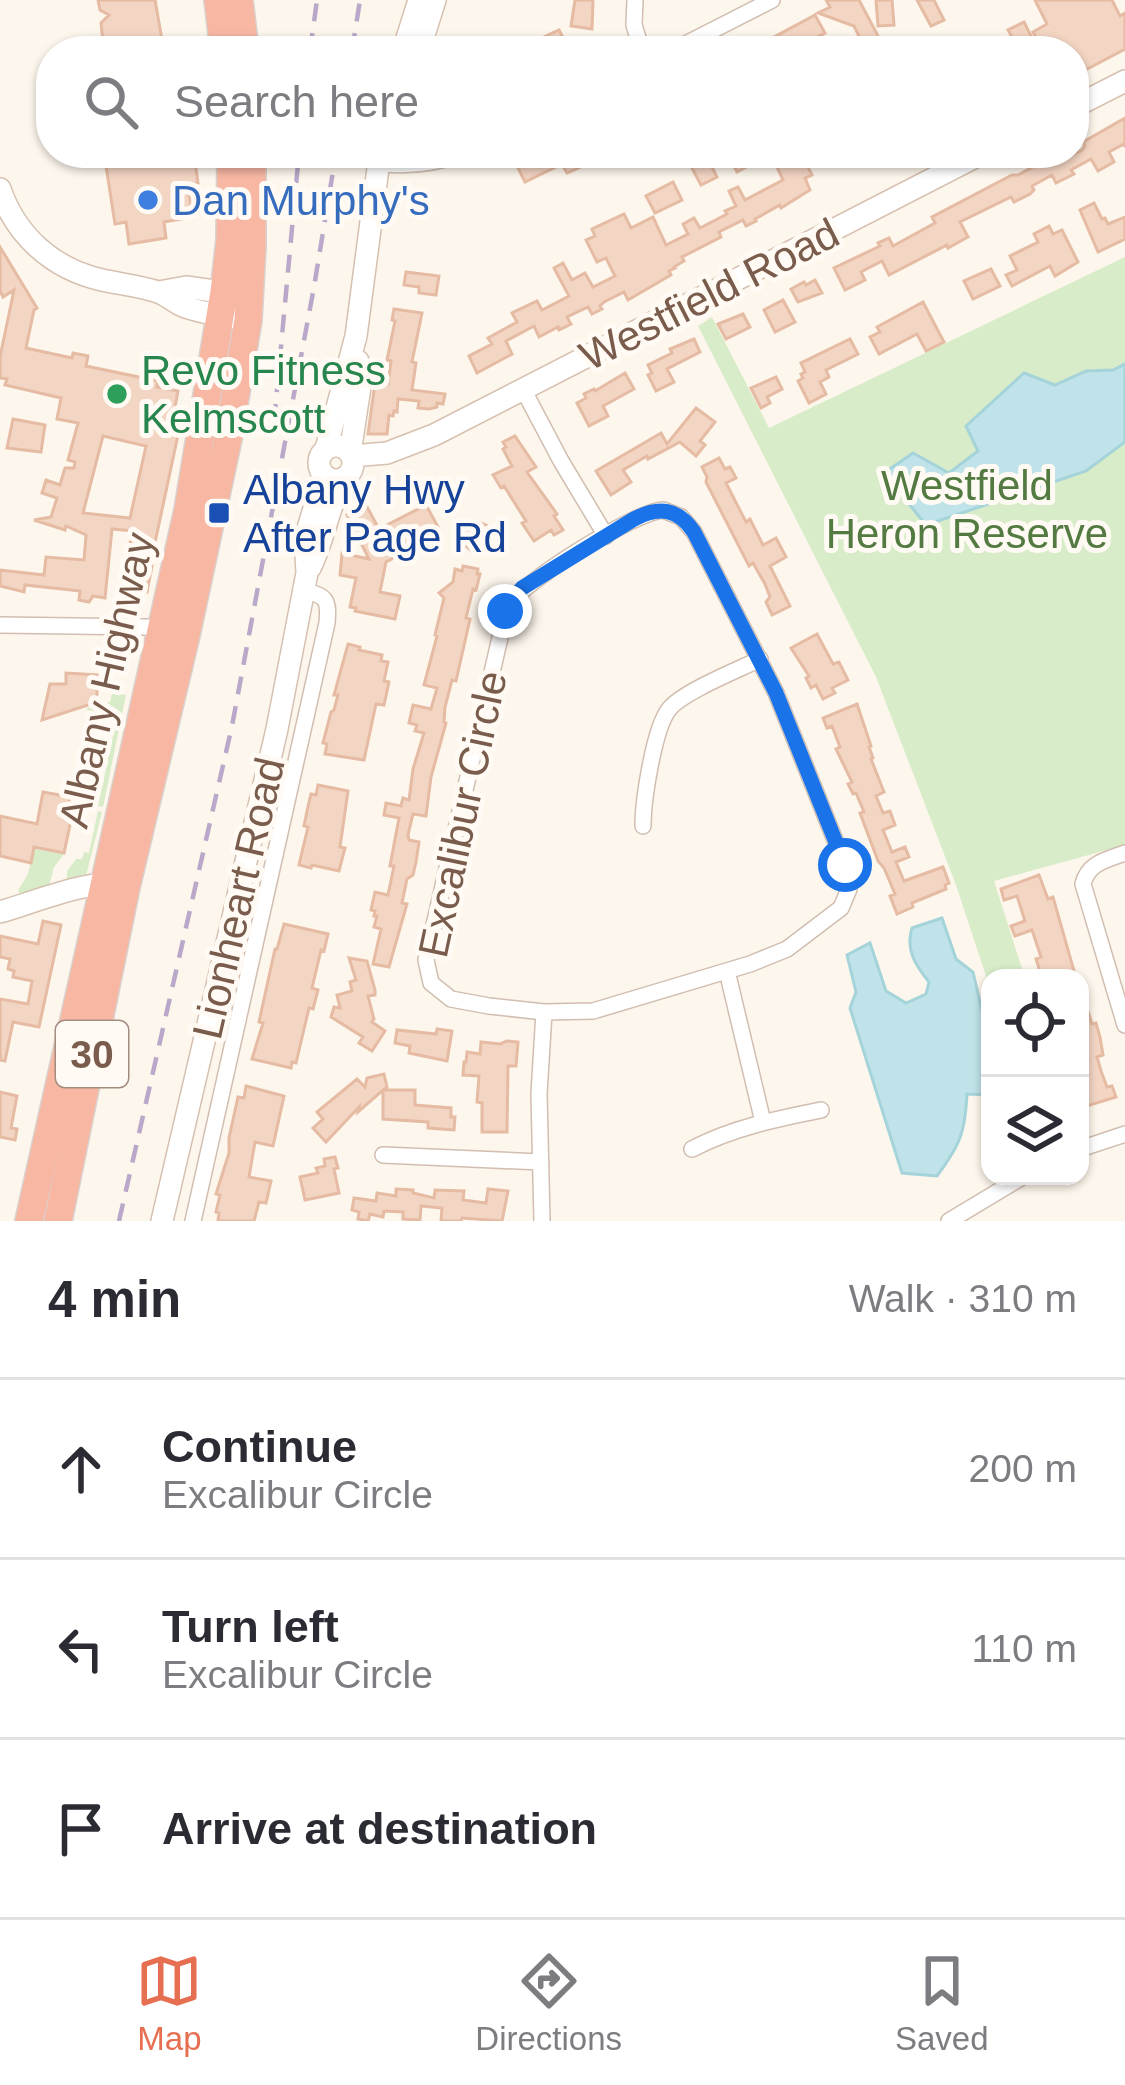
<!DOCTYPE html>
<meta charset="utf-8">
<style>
:root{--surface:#fff;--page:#f7f7f7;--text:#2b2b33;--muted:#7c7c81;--line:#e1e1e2;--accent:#e76f51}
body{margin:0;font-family:Helvetica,sans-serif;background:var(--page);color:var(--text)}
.controls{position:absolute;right:36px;bottom:36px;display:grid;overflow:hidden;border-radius:24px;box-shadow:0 3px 9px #0004}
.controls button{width:108px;height:108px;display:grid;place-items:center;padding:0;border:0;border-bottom:3px solid var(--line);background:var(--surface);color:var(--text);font:60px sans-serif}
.stop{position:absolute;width:36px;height:36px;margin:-27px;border:9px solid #1a73e8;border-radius:50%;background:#fff}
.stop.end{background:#1a73e8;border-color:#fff;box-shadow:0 3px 12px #0008}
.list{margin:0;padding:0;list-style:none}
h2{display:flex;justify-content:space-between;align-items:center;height:156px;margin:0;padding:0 48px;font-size:51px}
h2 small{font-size:39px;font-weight:400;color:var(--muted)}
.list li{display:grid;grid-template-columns:78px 1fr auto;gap:36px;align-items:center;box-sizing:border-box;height:180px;padding:0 48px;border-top:3px solid var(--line)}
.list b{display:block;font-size:45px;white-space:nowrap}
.list p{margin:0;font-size:39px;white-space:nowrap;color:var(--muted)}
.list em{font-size:39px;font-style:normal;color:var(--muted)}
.icon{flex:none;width:66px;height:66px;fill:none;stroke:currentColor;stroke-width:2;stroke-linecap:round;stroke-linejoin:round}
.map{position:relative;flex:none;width:1125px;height:1221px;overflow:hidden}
.search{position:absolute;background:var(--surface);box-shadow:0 3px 9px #0004;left:36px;right:36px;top:36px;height:132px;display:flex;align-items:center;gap:30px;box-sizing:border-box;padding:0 42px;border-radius:48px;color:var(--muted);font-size:45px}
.sheet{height:696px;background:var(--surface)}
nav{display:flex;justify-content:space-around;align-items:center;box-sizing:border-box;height:168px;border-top:3px solid var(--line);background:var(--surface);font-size:33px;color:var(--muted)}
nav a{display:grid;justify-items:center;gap:6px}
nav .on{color:var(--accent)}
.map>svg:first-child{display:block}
</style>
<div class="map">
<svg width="1125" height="1221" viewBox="0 0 1125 1221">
<rect width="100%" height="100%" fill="#fdf6ec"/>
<path fill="#d8ecc9" d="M 1125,257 L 1125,845 L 994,881 L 1025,978 L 990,978 L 990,988 L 956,885 L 876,677 L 698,326 L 712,317 L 769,428 Z
M 112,693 L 126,695 L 103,807 L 98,806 L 118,713 L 97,706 L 94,711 L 87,710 L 87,708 L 110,702 Z
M 98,811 L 102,812 L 86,876 L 67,881 L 67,871 L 76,859 L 82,859 L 84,852 L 89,853 Z
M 35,849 L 64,854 L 54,867 L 48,890 L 22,897 L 18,890 L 27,876 Z"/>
<path fill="#bfe3e8" stroke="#a5d3da" stroke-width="3" d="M 1125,364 L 1125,442 L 1086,471 L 926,525 L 884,473 L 913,453 L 949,473 L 978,451 L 966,426 L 1024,373 L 1055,385 L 1086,371 L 1113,370 Z
M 942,918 L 956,959 L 973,972 L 990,1045 L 990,1095 L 967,1094 C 965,1133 960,1145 937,1176 L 902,1173 L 850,1008 L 856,992 L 847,955 L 870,943 L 886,991 L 906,1003 L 926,994 L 929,982 C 916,966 905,950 912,928 Z"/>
<path fill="#f3d5c3" stroke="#e6bba3" stroke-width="3" fill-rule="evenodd" d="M 98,0 L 155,0 L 164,51 L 104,51 L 101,23 L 109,15 L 100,10 Z
M 575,0 L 593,0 L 592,29 L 571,26 Z
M 826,0 L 859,0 L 886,51 L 858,51 L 853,41 L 860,38 L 854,26 L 818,13 L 830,7 Z
M 876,0 L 892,0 L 894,25 L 878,26 Z
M 917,0 L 934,0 L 944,20 L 931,26 Z
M 1035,0 L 1112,0 L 1120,16 L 1125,13 L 1125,49 L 1074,76 L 1074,51 L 1044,51 L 1033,32 L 1047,24 Z
M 815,15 L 825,33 L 790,51 L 765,51 L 761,44 Z
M 1024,22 L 1032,38 L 1017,46 L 1008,30 Z
M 559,30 L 570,51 L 550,51 L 544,37 Z
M 1125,118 L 1125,147 L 1124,144 L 1109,152 L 1114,162 L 1098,171 L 1091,159 L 1071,170 L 1074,174 L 1056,183 L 1052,175 L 1032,186 L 1034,190 L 1030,194 L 1014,202 L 1011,197 L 960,222 L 968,237 L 948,248 L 947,245 L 889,275 L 882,261 L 861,272 L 865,280 L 845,290 L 834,268 L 880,246 L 878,243 L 889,238 L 893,246 L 935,223 L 932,217 L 1012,175 L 1018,175 L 1044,161 L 1043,158 L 1054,153 L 1058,153 L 1062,160 L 1082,150 L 1085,146 L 1083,142 Z
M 104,153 L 194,153 L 198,183 L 188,184 L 192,217 L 164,222 L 166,238 L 129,244 L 126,222 L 115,224 Z
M 545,153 L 591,153 L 594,161 L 567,173 L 562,164 L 525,182 L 517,166 Z
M 684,153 L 724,153 L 709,161 L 717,177 L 701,185 Z
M 736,153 L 772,153 L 737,172 L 729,156 Z
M 801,154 L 812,175 L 805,178 L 810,190 L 781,208 L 780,205 L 755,219 L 756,221 L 746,226 L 743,220 L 719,232 L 721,237 L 682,257 L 684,261 L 674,267 L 675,268 L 669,271 L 671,275 L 628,300 L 624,292 L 604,302 L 600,306 L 602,309 L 592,314 L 588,307 L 567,317 L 571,324 L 559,330 L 558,327 L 539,337 L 534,326 L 506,341 L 512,354 L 477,373 L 469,356 L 492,344 L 488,338 L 517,322 L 512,313 L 537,301 L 542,310 L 569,296 L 554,268 L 563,263 L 572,280 L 585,273 L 593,287 L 615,276 L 606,258 L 597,262 L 586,240 L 595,236 L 592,229 L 624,214 L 631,228 L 653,217 L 666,245 L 688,234 L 683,224 L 694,218 L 700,228 L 727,214 L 725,211 L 736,206 L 729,191 L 738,187 L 745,200 L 783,180 L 777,167 Z
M 673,182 L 682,200 L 655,213 L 646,196 Z
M 1094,203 L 1102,219 L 1105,218 L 1108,224 L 1125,217 L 1125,239 L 1098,252 L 1080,210 Z
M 1049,226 L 1053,234 L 1062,230 L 1078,262 L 1055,276 L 1050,266 L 1012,286 L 1006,275 L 1017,270 L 1010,256 L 1038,242 L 1034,234 Z
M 0,247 L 37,308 L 34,310 L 26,348 L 72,358 L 73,353 L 88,356 L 86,366 L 158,381 L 157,387 L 178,391 L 170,434 L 178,435 L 150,566 L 152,566 L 147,592 L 135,590 L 136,584 L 121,582 L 133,531 L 112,529 L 105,598 L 93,596 L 89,602 L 79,600 L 80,591 L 25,585 L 24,592 L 0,586 L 0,570 L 44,575 L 46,557 L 84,560 L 86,535 L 66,526 L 65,530 L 34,520 L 51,517 L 57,498 L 42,493 L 46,480 L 60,485 L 65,468 L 74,468 L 75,462 L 68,460 L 78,423 L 57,419 L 61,398 L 5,385 L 7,379 L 0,378 L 0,357 L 14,290 L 3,297 L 0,291 ZM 103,436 L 146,446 L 130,518 L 83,513 Z
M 991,269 L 1000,286 L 973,299 L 964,281 Z
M 406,272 L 439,276 L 436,295 L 419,293 L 419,287 L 404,285 Z
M 815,280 L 822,293 L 798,302 L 791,289 L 804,282 L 806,285 Z
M 783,300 L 795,322 L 775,332 L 764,310 Z
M 923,302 L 944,342 L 926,351 L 917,334 L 879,354 L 870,337 L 880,332 L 877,327 Z
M 394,309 L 422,313 L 412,362 L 416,363 L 412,390 L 445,394 L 443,404 L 437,403 L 437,407 L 429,409 L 418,408 L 419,401 L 398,399 L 397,412 L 394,411 L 393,416 L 389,415 L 387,434 L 368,434 L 375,383 L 388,384 L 391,361 L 387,360 L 395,321 L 392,320 Z
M 743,314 L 750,327 L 726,339 L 718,324 Z
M 694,339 L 700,352 L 667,369 L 674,382 L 656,391 L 648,375 L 652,373 L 648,365 L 672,353 L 670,349 Z
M 850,339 L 858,354 L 826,370 L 829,377 L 820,382 L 826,394 L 809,403 L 798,381 L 803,378 L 801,374 L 805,372 L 801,363 Z
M 625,373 L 634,389 L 603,406 L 608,416 L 589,426 L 577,403 L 586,398 L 584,394 L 594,389 L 595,391 Z
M 776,377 L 782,389 L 767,397 L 770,403 L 761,408 L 751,388 Z
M 696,408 L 715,422 L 700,441 L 705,445 L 696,456 L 680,442 L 648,459 L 647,456 L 623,470 L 631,482 L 611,495 L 596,471 L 661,433 L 667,444 Z
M 13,419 L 45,425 L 41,452 L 7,448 Z
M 515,436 L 536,467 L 527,472 L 557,514 L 554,516 L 563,530 L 554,535 L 551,530 L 534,541 L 522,523 L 526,521 L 504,486 L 501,488 L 493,475 L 512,466 L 503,449 L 506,447 L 503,442 Z
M 719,458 L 725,469 L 730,467 L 736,478 L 726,483 L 746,522 L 750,519 L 763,545 L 776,538 L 786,557 L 770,566 L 790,606 L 772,615 L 766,602 L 770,597 L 765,584 L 753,563 L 749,566 L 706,482 L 707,477 L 702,467 Z
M 366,505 L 379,529 L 426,505 L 442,534 L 386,562 L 380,592 L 400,596 L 395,619 L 355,611 L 356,608 L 350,607 L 356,578 L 340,575 L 342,553 L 369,559 L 347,515 Z
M 474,520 L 488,526 L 475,553 L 457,540 L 462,529 L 468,532 Z
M 463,566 L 478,569 L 477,574 L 480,574 L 476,590 L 473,589 L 466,618 L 470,619 L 456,681 L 452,680 L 445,707 L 444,722 L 446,723 L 431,777 L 426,816 L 413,814 L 408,835 L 409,840 L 419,842 L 416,862 L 413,875 L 407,879 L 402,903 L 407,904 L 389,967 L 373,964 L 381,929 L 374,927 L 377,916 L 374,916 L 375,911 L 371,910 L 375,892 L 388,895 L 394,866 L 390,866 L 399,818 L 384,815 L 386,803 L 401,806 L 403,798 L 409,800 L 413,769 L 424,733 L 415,731 L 417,725 L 409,723 L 413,705 L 431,709 L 437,688 L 424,685 L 437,636 L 435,635 L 444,598 L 439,593 L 453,582 L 455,569 L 462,571 Z
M 817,634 L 833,664 L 839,662 L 848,680 L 832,688 L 835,693 L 823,699 L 816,685 L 811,688 L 806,678 L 809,676 L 791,648 Z
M 348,644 L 360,647 L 359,650 L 382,655 L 381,661 L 388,662 L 384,681 L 389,682 L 384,705 L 376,704 L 364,760 L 325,754 L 327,744 L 323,743 L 331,712 L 334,710 L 338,695 L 334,695 Z
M 66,673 L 97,675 L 97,694 L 94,703 L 42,720 L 50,684 L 66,684 Z
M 857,704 L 871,746 L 869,747 L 873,758 L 871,759 L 884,792 L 876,796 L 883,813 L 890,811 L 895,825 L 883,830 L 892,852 L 905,847 L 909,857 L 896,862 L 904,881 L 943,867 L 949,883 L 945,885 L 946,889 L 912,903 L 913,907 L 897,914 L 890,896 L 895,894 L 884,868 L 878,861 L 860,813 L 864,812 L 856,793 L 853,794 L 848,784 L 852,782 L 836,749 L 840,747 L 832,726 L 827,728 L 823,718 Z
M 318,785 L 348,791 L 340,847 L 345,848 L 339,871 L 312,865 L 311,868 L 299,865 L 308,827 L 304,826 L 307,811 L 311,794 L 316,795 Z
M 43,792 L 70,797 L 65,819 L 71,820 L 64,853 L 34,847 L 31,863 L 0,856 L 0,816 L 37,824 Z
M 1039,875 L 1048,899 L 1053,897 L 1076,978 L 1042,978 L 1036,959 L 1041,957 L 1032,930 L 1015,936 L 1011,926 L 1025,921 L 1017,896 L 1004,900 L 1001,889 Z
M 43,921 L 61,925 L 39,1027 L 13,1022 L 5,1061 L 0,1060 L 0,999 L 28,1004 L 32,981 L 13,977 L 14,971 L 8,969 L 10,959 L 0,957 L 0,936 L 38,944 Z
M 284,924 L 328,934 L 324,951 L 321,950 L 312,988 L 318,990 L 313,1009 L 309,1008 L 296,1063 L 292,1062 L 291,1068 L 252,1059 L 263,1023 L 259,1022 L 275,949 L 277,949 Z
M 349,958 L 367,961 L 375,990 L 375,995 L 368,996 L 374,1019 L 372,1022 L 385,1031 L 372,1051 L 359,1043 L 363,1037 L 331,1017 L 334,1007 L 340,1008 L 337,995 L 352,991 L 350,982 L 356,980 Z
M 1082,992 L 1092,1024 L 1096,1023 L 1100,1037 L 1103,1055 L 1097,1057 L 1101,1071 L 1107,1087 L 1112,1086 L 1116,1097 L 1087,1106 L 1086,1103 L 1082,1104 L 1080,1099 Z
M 437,1029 L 452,1031 L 447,1061 L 409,1053 L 410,1046 L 395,1043 L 397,1030 L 436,1034 Z
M 507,1041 L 518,1042 L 516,1066 L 508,1066 L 507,1132 L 482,1132 L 482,1103 L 477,1102 L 479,1076 L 463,1075 L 464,1062 L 466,1062 L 467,1052 L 480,1054 L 481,1042 L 500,1044 Z
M 384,1074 L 387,1087 L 384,1090 L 415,1090 L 415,1105 L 451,1108 L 451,1117 L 455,1117 L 454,1130 L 428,1128 L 428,1122 L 383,1119 L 383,1090 L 358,1112 L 359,1107 L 326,1142 L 313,1128 L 323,1119 L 317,1112 L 357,1079 L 365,1087 L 367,1078 Z
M 246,1086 L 284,1096 L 273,1146 L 255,1142 L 249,1177 L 271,1181 L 266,1203 L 259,1202 L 254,1221 L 218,1221 L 219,1213 L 216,1212 L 220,1195 L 216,1194 L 229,1153 L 229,1138 L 238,1097 L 244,1098 Z
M 0,1092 L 17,1096 L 11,1128 L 17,1129 L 15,1140 L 0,1137 Z
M 335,1157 L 338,1168 L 334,1169 L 339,1193 L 305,1200 L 300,1177 L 318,1173 L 316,1168 L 325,1166 L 324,1159 Z
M 396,1189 L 413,1190 L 413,1193 L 434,1198 L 435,1190 L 464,1191 L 463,1200 L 486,1203 L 488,1189 L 508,1191 L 502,1221 L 462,1218 L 461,1221 L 441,1221 L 442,1208 L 421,1206 L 420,1220 L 403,1219 L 403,1212 L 384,1211 L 383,1217 L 370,1214 L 368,1221 L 358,1219 L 359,1212 L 352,1210 L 354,1198 L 376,1201 L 377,1193 L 396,1196 Z"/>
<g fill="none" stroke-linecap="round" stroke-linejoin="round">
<g stroke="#d1beb0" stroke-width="18">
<path id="street" d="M 635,0 L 634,25 L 642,51
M 672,51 L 772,0
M 408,153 L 438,159
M 379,163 C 409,168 437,163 466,153
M 523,389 L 561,461 L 606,536
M 663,510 L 681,517 L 694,532 L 776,693 L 845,865 L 849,889 L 841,908 L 787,949 L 750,964 L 593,1011 L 544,1012 L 489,1006 L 451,999 L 431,983 L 426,960 L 507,607 C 522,582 634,512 663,510 Z
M 0,625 L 146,627 L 165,630
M 643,826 C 643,801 654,726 670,708 C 685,691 738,670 760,659
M 1125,853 C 1106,860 1088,863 1083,884 L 1125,1025
M 727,971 L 763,1122
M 692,1149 C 732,1128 776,1119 821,1110
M 1080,1149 L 1125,1134
M 383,1155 L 541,1162
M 193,1221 L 327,623 C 329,601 327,595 304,591
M 542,1221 L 539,1094 L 544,1012
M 949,1221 L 1024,1176"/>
</g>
<g stroke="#d6c0b0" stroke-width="24">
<path id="secondary" d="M 403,51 L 419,0
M 419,51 L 435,0
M 1074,107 L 1125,81
M 0,189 C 16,236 53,269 102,280 C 120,284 140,286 158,292 C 167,295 174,302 183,306 C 203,314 227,316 248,320
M 159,292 L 186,287 L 235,294
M319 463a17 17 0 1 1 34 0a17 17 0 1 1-34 0Z
M 326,449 L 356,336 L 380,153
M 350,453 L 360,387 L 358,361
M 352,456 L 387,453 L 434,435 L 983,153
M 310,568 C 324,540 328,508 343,479
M 0,912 C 29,904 87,880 114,885
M 162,1221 L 277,729 L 307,573 L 305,538 L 324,476"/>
</g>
<g stroke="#dad1cd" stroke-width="30">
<path id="highway" d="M 218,0 L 224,51
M 239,0 L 245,51
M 29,1221 L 188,510 L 224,292 L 230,240 L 231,153
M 58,1221 L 126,887 L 186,635 L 229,434 L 248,320 L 252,247 L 252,153"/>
</g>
<use href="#street" stroke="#fff" stroke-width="15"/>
<use href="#secondary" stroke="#fff" stroke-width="21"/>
<use href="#highway" stroke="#f7b7a3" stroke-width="27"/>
<path stroke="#b9a8c9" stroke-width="4.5" stroke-dasharray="18 12" stroke-linecap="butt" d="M 310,51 L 317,0
M 352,51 L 360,0
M 274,422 L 299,153
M 119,1221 L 232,726 L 314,287 L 336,153"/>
</g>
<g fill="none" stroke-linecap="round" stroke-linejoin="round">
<path stroke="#1a73e8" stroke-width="15" d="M 505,611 L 509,602 L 522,588 L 634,519 C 659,506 678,508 694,532 L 776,693 L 845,865"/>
</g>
<circle fill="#3f7fe0" stroke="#fffaf3" stroke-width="4.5" cx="148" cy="200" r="12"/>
<circle fill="#2e9e5b" stroke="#fffaf3" stroke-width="4.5" cx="117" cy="394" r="12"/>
<rect fill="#1a4fb4" stroke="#fffaf3" stroke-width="4.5" x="207" y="501" width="24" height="24" rx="6"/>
<g text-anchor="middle" stroke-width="10" stroke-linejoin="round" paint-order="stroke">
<rect fill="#fffaf3" stroke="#a28b7f" stroke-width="3" x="56" y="1021" width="72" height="66" rx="9"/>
<g font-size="39" font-weight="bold" fill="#7a5c4d">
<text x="92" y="1068">30</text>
</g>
<g font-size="42" fill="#366cbe" stroke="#fffaf3" text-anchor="start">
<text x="172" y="215">Dan Murphy's</text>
</g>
<g font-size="42" fill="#7a5c4d" stroke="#fffaf3">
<text transform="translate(709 294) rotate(-27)" y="15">Westfield Road</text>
<text transform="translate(106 680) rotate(-77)" y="15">Albany Highway</text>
<text transform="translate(462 814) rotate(-78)" y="15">Excalibur Circle</text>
<text transform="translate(238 898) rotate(-77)" y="15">Lionheart Road</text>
</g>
<g font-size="42" fill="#27864d" stroke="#fffaf3" text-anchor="start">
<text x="141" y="385">Revo Fitness<tspan x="141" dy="48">Kelmscott</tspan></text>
</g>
<g font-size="42" fill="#537a41" stroke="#fffaf3">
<text x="967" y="500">Westfield<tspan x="967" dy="48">Heron Reserve</tspan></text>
</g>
<g font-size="42" fill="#164399" stroke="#fffaf3" text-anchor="start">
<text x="243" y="504">Albany Hwy<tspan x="243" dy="48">After Page Rd</tspan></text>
</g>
</g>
</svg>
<div class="controls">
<button><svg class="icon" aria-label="locate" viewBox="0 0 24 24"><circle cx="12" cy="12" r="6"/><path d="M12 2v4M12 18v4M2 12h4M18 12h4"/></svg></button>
<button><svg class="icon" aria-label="layers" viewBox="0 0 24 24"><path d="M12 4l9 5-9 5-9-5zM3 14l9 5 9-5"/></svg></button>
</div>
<div class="stop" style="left:845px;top:865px"></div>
<div class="stop end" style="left:505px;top:611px"></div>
<div class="search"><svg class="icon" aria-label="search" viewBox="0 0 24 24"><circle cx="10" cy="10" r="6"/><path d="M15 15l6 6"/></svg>Search here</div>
</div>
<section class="sheet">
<h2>4 min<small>Walk · 310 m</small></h2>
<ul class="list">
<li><svg class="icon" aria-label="ahead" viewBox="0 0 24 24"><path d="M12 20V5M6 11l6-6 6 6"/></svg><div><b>Continue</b><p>Excalibur Circle</p></div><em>200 m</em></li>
<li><svg class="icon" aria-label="left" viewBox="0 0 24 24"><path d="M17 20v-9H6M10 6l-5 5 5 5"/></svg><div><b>Turn left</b><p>Excalibur Circle</p></div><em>110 m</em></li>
<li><svg class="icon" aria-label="arrive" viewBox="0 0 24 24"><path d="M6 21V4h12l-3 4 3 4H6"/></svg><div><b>Arrive at destination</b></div></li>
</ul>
</section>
<nav>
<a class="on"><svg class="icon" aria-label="map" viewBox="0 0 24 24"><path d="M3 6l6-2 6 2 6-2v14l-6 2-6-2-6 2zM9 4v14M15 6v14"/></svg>Map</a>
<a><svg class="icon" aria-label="directions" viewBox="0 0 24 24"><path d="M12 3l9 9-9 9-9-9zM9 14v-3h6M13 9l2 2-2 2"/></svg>Directions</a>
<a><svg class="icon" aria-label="saved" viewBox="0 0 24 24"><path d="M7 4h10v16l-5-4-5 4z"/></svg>Saved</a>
</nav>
